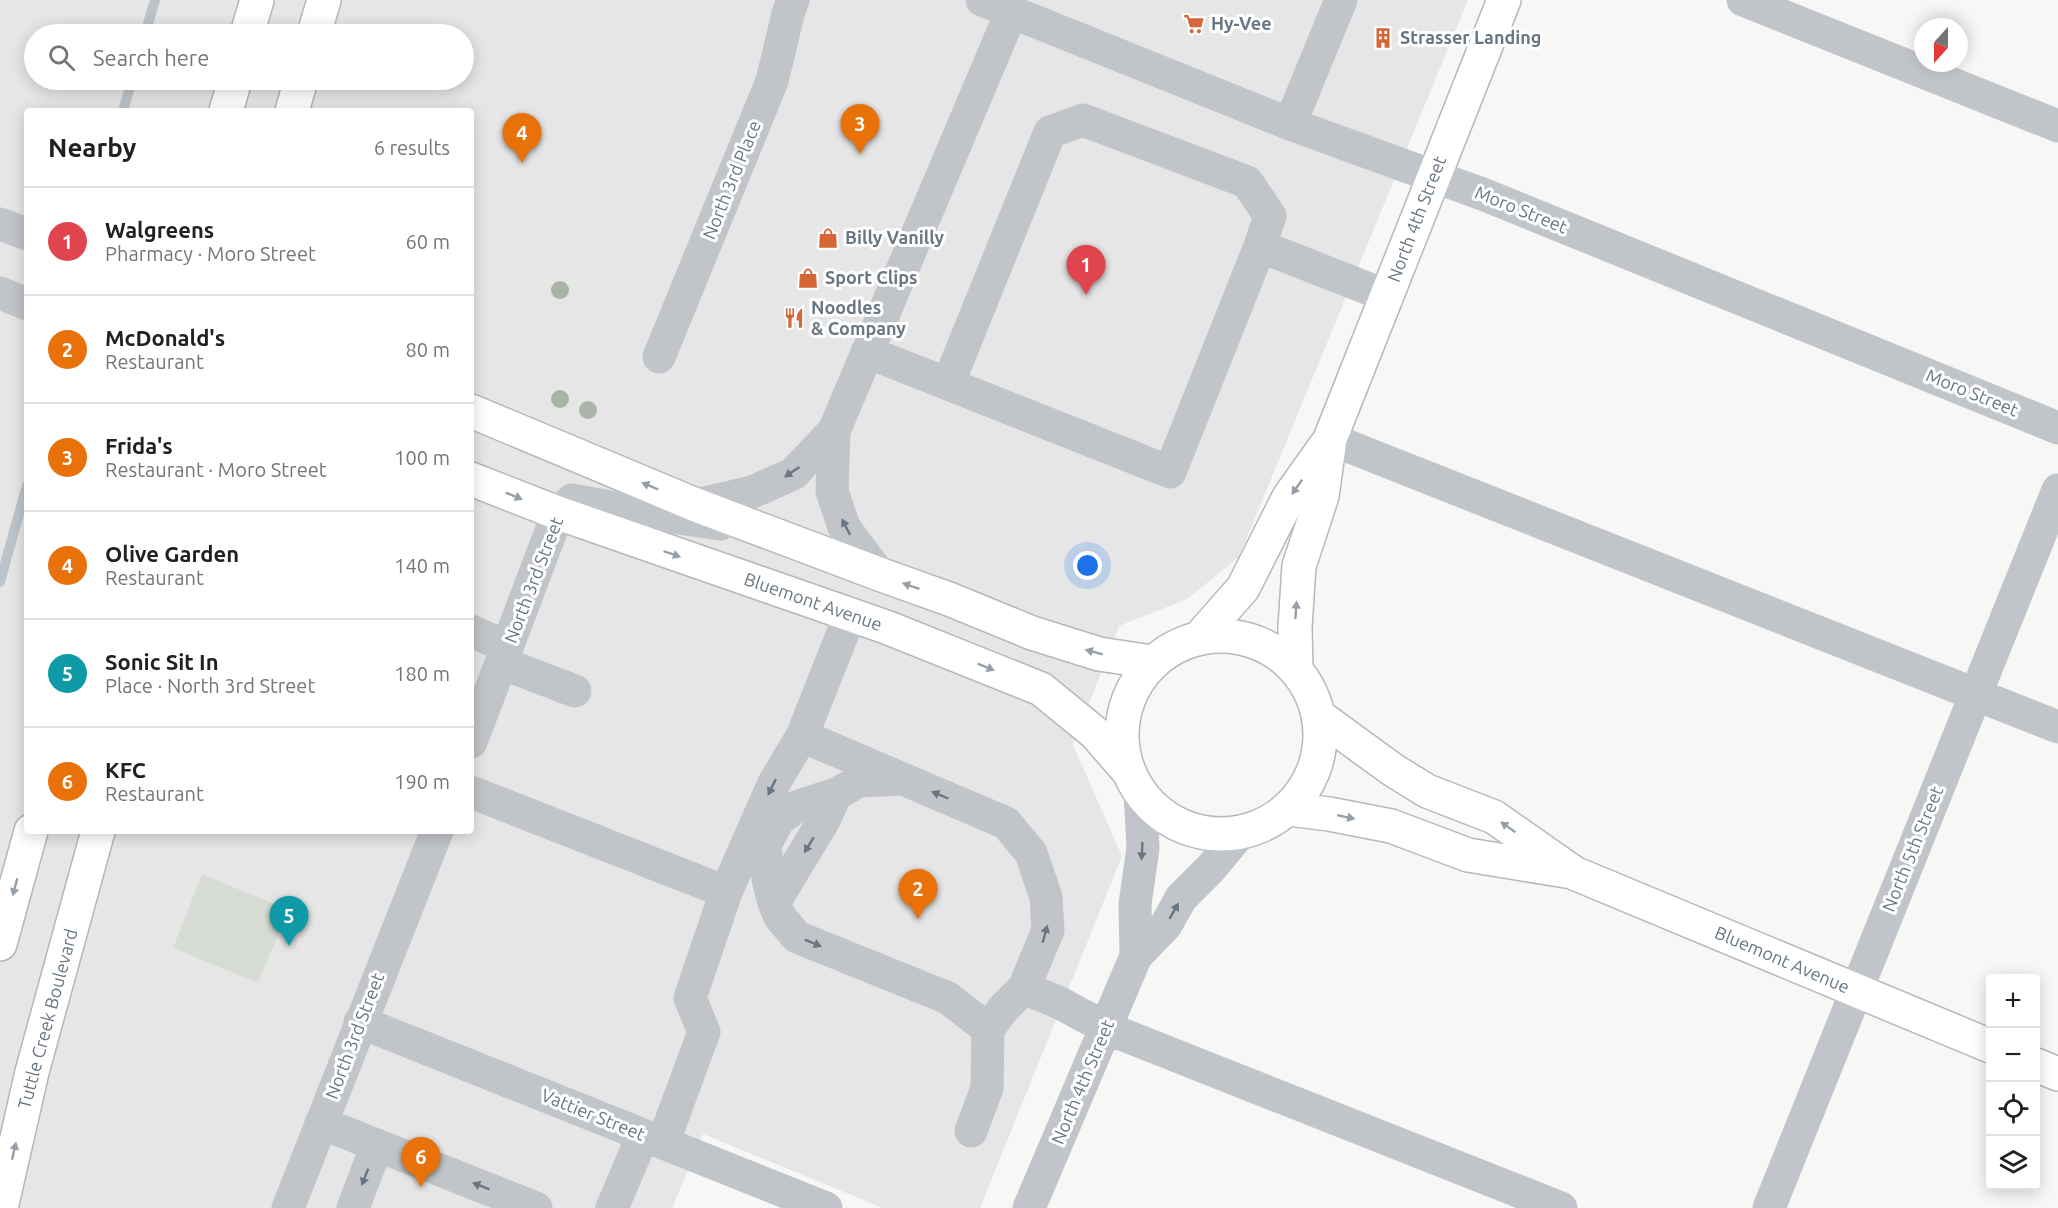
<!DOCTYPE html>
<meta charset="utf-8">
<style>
:root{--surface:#fff;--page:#f2f2f2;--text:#202124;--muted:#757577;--line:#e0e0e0;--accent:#d56637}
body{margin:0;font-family:Ubuntu,sans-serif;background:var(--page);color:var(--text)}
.controls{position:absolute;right:18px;bottom:18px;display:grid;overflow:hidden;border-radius:6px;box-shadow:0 3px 15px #0003}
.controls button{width:54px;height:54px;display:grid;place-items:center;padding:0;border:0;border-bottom:2px solid var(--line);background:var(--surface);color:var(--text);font:30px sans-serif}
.compass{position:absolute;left:1914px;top:18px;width:54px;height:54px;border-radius:50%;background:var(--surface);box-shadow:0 3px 15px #0003;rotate:201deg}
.you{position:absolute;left:1088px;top:566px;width:21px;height:21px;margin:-15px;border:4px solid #fff;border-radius:50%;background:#1a73e8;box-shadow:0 0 0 9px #1a73e833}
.badge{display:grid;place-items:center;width:39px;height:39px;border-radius:50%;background:var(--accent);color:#fff;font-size:20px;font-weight:700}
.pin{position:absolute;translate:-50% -50px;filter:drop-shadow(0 2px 3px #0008)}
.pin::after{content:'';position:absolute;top:32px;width:21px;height:18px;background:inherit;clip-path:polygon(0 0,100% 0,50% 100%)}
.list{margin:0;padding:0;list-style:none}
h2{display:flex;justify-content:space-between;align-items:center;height:78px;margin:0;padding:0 24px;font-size:26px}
h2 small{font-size:20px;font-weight:400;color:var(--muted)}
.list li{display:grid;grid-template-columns:39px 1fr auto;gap:18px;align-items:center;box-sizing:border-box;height:108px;padding:0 24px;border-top:2px solid var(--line)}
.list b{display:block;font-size:22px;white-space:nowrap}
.list p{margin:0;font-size:20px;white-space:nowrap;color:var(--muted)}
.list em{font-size:20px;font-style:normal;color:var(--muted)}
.icon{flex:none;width:33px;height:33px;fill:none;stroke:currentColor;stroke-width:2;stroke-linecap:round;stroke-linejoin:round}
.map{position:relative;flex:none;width:2058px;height:1208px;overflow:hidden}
.search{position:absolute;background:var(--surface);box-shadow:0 3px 15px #0003;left:24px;top:24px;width:450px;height:66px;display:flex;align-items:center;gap:15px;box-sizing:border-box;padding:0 21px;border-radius:33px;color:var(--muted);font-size:22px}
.panel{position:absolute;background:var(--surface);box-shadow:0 3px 15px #0003;left:24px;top:108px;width:450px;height:726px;border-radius:6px}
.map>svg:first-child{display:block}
</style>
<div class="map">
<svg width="2058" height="1208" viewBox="0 0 2058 1208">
<rect width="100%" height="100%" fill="#f7f7f5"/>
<path fill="#e5e6e5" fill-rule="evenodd" d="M 0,0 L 1468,0 L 1239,557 L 1187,599 L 1119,626 L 1073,745 L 1122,856 L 980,1208 L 883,1208 L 703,1134 L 672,1208 L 0,1208 ZM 34,34 L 464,34 L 464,80 L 34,80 ZM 27,111 L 471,111 L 471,831 L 27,831 Z"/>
<path fill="#d7dcd4" d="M 202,874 L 288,910 L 258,983 L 173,948 Z"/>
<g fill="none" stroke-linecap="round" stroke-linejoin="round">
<path stroke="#bcc4ca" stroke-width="10" d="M 145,34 L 155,0
M 123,111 L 132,80
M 0,582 L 27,485"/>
<g stroke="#b5b8bc" stroke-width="36">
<path id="major" d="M 471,411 L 696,505 L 879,574 L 949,599 L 1032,633 L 1099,654 L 1152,662
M 471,479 L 558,513 L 886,627 L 1041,689 L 1095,733 L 1128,771
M1122 735a99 99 0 1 1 198 0a99 99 0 1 1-198 0Z
M 1200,637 L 1243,588 L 1289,497 L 1326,445
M 1296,669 L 1295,627 L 1299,566 L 1322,496 L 1330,439 L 1504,0
M 1319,716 L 1393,770 L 1427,791 L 1494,817 L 1574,873 L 1990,1046
M 1288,809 L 1329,814 L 1391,826 L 1468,855 L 1566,871
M 2036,1065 L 2058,1074"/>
</g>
<g stroke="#b4b7ba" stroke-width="36">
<path id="highway" d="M 247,34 L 257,0
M 314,34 L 324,0
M 226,111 L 235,80
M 292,111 L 301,80
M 0,944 L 31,831
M 1,1208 L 32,1072 L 98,831"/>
</g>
<path stroke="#c1c4c8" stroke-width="33" d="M 982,0 L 1290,124 L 1485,195 L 2058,428
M 1743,0 L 2058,126
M 1083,120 L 1247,182 L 1270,216 L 1260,246 L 1170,472 L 948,384 L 1050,132 Z
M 1290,124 L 1341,0
M 0,224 L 27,234
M 1260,246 L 1387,296
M 0,293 L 27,304
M 867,352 L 948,384
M 659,357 L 772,81 L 788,14 L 793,0
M 834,431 L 832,491 L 844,527 L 879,574
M 1330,439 L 2058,727
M 696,505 L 752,492 L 793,474 L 834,431 L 1011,13
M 471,631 L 507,647
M 501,663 L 575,691
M 802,736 L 1006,823 L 1031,853 L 1046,897 L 1048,930 L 1024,988
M 471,742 L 558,513 L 572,500 L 637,512 L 720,524
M 902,779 L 859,781 L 836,794 L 796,807 L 779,819 L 765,845 L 768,879 L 774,903 L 780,917 L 797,937 L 948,998 L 988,1029
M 471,792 L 726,892
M 774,903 L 824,820 L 836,794
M 1136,956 L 1135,904 L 1143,848 L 1140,793
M 360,1022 L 826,1208
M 321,1123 L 536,1208
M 971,1131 L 987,1088 L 988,1029 L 1003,1009 L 1024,988 L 1060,1003 L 1106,1028 L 1561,1208
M 663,1143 L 704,1032 L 690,998 L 726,892 L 774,783 L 802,736 L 850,615
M 288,1208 L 437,831
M 353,1208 L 377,1145
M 612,1208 L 643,1135
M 1029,1208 L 1136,956 L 1166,925 L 1181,898 L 1211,868 L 1241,832
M 1769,1208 L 2058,490"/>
<use href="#major" stroke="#fff" stroke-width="33"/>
<use href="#highway" stroke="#fff" stroke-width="33"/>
</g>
<g fill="#a9b3a7">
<circle cx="560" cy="290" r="9"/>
<circle cx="560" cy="399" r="9"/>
<circle cx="588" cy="410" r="9"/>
</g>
<defs><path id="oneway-solid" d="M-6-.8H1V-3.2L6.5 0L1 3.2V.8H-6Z" transform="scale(1.5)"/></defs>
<g fill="#697683">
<use href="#oneway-solid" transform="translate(792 472) rotate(146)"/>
<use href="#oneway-solid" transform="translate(846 527) rotate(-117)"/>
<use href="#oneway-solid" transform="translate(772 787) rotate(116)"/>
<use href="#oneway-solid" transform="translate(940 795) rotate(-157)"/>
<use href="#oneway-solid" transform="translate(809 845) rotate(121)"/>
<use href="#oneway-solid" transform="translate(1142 851) rotate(93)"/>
<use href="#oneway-solid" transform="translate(1174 911) rotate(-60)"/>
<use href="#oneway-solid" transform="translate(1045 934) rotate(-75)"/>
<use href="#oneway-solid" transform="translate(813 943) rotate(22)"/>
<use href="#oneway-solid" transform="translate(365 1177) rotate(111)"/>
<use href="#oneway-solid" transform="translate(481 1186) rotate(-158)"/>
</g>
<g fill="#969fa8">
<use href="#oneway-solid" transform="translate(650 486) rotate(-157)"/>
<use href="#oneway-solid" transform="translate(1297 487) rotate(125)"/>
<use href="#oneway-solid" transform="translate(514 496) rotate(22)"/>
<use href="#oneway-solid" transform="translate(672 554) rotate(19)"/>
<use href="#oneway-solid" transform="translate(911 586) rotate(-161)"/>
<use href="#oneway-solid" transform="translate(1296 610) rotate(-86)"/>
<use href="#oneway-solid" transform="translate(1094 652) rotate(-165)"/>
<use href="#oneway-solid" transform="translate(986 667) rotate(22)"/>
<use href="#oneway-solid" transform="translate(1346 817) rotate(12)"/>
<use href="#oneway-solid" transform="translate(1508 827) rotate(-145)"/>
<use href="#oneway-solid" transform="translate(15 887) rotate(105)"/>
<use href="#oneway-solid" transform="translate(14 1151) rotate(-77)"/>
</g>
<defs>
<g id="supermarket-bare" transform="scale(1.62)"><path d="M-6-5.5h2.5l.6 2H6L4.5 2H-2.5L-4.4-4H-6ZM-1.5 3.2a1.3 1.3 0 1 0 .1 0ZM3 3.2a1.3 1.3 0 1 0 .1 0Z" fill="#d56637" stroke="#fff" stroke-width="2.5" paint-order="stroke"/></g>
<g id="building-bare" transform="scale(1.62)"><path d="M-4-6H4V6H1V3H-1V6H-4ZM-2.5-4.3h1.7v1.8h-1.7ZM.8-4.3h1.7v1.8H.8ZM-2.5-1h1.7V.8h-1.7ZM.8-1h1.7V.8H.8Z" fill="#d56637" stroke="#fff" stroke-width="2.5" paint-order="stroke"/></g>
<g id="shop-bare" transform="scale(1.62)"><path d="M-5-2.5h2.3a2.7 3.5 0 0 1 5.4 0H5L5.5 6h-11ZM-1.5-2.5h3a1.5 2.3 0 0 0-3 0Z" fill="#d56637" stroke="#fff" stroke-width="2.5" paint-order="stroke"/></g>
<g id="restaurant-bare" transform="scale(1.62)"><path d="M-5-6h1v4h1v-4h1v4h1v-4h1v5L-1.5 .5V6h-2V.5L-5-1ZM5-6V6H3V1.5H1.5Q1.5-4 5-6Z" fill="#d56637" stroke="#fff" stroke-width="2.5" paint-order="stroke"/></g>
</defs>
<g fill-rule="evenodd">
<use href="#supermarket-bare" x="1194" y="24"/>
<use href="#building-bare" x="1383" y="38"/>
<use href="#shop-bare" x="828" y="238"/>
<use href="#shop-bare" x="808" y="278"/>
<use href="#restaurant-bare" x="794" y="318"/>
</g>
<g text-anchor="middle" stroke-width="6" stroke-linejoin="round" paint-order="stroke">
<g font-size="18" font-weight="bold" fill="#697683" stroke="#fff" text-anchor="start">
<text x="1211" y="30">Hy-Vee</text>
<text x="1400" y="44">Strasser Landing</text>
<text x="845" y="244">Billy Vanilly</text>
<text x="825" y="284">Sport Clips</text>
<text x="811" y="314">Noodles<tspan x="811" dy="21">&amp; Company</tspan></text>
</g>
<g font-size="18" fill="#697683" stroke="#fff">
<text transform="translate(732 180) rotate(-68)" y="6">North 3rd Place</text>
<text transform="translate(1521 210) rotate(22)" y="6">Moro Street</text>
<text transform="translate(1417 219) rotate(-69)" y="6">North 4th Street</text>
<text transform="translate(1972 393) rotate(22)" y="6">Moro Street</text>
<text transform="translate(534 580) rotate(-69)" y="6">North 3rd Street</text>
<text transform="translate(813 602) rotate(19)" y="6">Bluemont Avenue</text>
<text transform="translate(1913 849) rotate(-68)" y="6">North 5th Street</text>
<text transform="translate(1782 960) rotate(23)" y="6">Bluemont Avenue</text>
<text transform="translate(48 1019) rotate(-75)" y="6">Tuttle Creek Boulevard</text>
<text transform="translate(355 1036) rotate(-69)" y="6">North 3rd Street</text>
<text transform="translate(1083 1082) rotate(-67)" y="6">North 4th Street</text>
<text transform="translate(593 1115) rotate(22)" y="6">Vattier Street</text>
</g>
</g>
</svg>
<div class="controls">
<button>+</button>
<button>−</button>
<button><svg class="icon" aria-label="locate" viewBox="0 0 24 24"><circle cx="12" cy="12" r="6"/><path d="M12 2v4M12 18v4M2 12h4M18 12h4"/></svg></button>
<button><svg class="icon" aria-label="layers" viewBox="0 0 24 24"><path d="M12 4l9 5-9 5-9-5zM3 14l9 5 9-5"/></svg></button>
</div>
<svg class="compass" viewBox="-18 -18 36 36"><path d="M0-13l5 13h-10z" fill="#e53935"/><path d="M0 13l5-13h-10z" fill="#757577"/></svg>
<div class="you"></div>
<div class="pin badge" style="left:1086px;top:295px;background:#e0444e">1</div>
<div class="pin badge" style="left:918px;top:919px;background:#e8710a">2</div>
<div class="pin badge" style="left:860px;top:154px;background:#e8710a">3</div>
<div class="pin badge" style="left:522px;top:163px;background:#e8710a">4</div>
<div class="pin badge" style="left:289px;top:946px;background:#0f9aa8">5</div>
<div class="pin badge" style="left:421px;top:1187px;background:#e8710a">6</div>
<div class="search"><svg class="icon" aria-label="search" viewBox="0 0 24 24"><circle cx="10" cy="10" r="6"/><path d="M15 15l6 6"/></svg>Search here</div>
<section class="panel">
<h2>Nearby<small>6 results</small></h2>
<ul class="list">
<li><span class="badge" style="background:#e0444e">1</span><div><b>Walgreens</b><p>Pharmacy · Moro Street</p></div><em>60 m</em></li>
<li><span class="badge" style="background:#e8710a">2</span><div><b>McDonald's</b><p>Restaurant</p></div><em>80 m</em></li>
<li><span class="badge" style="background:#e8710a">3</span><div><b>Frida's</b><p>Restaurant · Moro Street</p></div><em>100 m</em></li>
<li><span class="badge" style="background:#e8710a">4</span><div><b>Olive Garden</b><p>Restaurant</p></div><em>140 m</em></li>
<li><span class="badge" style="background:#0f9aa8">5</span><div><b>Sonic Sit In</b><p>Place · North 3rd Street</p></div><em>180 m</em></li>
<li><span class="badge" style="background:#e8710a">6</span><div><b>KFC</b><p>Restaurant</p></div><em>190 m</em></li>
</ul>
</section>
</div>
